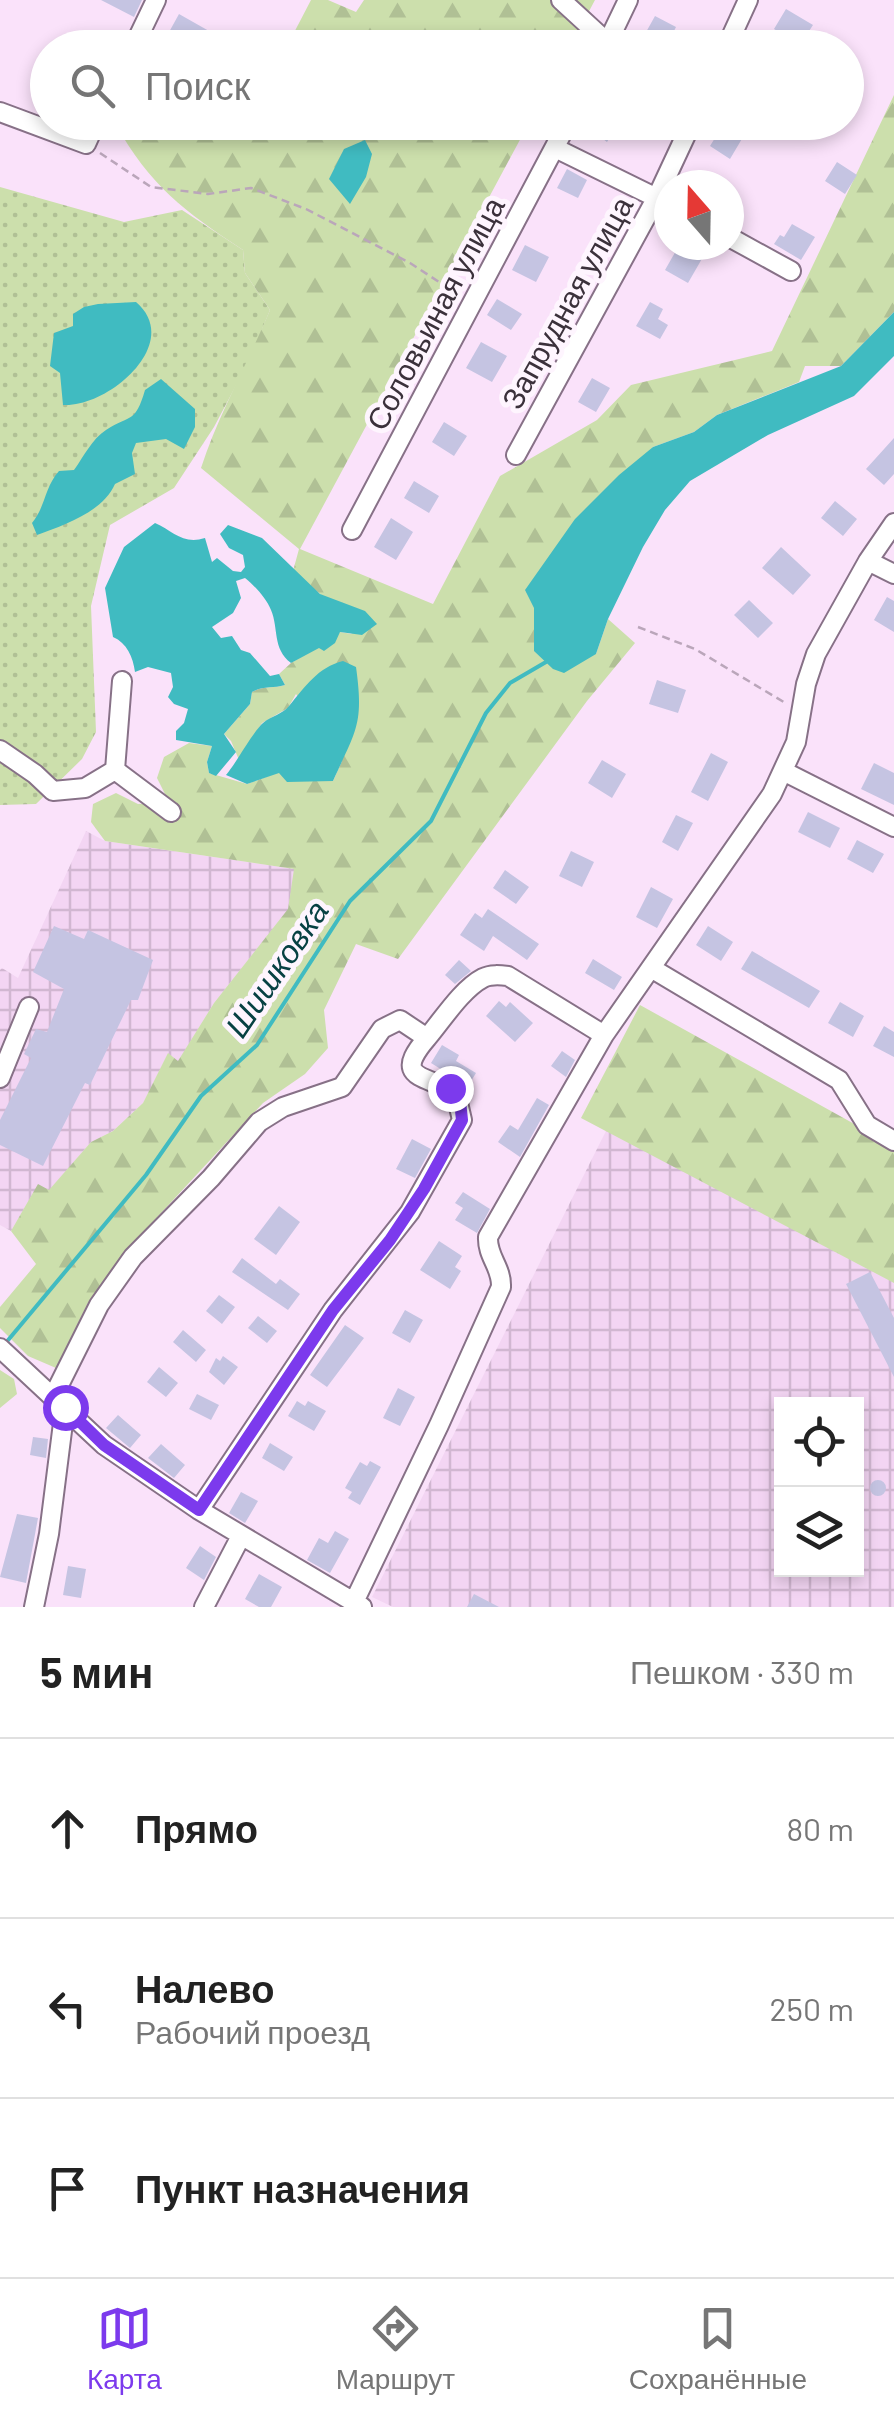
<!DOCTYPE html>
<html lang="ru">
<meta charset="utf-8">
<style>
:root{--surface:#fff;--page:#f6f6f6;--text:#222;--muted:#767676;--line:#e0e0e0;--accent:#7c3aed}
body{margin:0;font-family:Barlow,sans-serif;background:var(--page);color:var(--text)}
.controls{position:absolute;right:30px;bottom:30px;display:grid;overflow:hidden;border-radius:0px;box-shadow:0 5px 15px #0003}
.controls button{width:90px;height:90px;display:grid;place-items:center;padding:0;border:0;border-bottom:2px solid var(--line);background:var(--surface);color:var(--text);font:50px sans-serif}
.compass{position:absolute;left:654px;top:170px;width:90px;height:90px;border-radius:50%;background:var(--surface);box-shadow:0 5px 15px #0003;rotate:340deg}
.stop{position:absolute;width:30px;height:30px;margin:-22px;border:8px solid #7c3aed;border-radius:50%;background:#fff}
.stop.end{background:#7c3aed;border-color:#fff;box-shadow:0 2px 10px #0008}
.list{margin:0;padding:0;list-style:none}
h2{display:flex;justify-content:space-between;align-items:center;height:130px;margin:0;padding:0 40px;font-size:42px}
h2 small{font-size:32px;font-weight:400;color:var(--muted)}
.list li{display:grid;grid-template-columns:65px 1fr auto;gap:30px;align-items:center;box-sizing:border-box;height:180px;padding:0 40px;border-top:2px solid var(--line)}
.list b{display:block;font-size:38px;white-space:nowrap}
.list p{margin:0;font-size:32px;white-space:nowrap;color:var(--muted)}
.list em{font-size:32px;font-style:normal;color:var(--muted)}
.icon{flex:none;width:55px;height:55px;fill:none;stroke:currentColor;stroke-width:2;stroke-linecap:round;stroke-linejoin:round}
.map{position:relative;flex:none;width:894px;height:1607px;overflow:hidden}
.search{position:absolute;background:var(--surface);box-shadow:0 5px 15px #0003;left:30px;right:30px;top:30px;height:110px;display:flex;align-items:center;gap:25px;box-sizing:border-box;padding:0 35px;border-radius:55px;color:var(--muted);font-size:38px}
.sheet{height:670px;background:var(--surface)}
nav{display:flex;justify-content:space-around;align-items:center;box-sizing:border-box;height:140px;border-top:2px solid var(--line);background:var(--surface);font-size:28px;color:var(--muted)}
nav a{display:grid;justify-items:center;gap:5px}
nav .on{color:var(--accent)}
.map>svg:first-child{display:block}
</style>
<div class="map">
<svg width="894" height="1607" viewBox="0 0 894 1607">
<defs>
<pattern id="industrial-grid" width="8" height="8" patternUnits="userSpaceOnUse" patternTransform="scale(2.5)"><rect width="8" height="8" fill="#f3d5f3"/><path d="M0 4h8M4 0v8" fill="none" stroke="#d1b7d1"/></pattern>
<pattern id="grass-dots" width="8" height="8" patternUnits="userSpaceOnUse" patternTransform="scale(2.5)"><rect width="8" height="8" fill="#ccdfac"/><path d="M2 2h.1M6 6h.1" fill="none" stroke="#b0c095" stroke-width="1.8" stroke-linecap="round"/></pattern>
<pattern id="forest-firs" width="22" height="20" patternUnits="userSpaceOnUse" patternTransform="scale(2.5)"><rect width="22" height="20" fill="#ccdfac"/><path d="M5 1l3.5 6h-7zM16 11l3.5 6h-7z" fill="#b0c095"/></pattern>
</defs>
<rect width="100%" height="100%" fill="#fae2fa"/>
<path fill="url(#industrial-grid)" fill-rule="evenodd" d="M 86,831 L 105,841 L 295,869 L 288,910 L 214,1003 L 178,1062 L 168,1054 L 143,1103 L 113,1131 L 91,1142 L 49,1191 L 38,1185 L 11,1231 L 0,1225 L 0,970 L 2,968 L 18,978 Z
M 609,1125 L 894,1276 L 894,1607 L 393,1607 L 372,1597 ZM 782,1404 L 856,1404 L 856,1570 L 782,1570 Z"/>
<path fill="url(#grass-dots)" d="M 0,187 L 124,222 L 182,210 L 243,250 L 245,273 L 270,310 L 249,361 L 214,427 L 174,488 L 110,525 L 91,606 L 96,732 L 82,759 L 36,804 L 0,805 Z"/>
<path fill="url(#forest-firs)" d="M 311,0 L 328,0 L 356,12 L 364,0 L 595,0 L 570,47 L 286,48 Z
M 894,95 L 894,312 L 841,366 L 805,366 L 799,382 L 717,415 L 694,432 L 653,447 L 534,608 L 534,651 L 596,654 L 608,619 L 635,643 L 587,701 L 398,959 L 356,944 L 324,1010 L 328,1048 L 305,1074 L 263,1103 L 125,1252 L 88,1303 L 56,1368 L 28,1356 L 0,1328 L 0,1307 L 36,1264 L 11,1231 L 38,1184 L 49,1190 L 91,1142 L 113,1131 L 143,1103 L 168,1053 L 178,1061 L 214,1003 L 288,909 L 294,869 L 105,841 L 91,822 L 93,804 L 116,793 L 138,804 L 169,802 L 157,778 L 164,757 L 189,743 L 212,746 L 207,762 L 209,773 L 247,784 L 279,772 L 333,781 L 342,761 L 296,694 L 288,708 L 262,723 L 239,760 L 231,741 L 224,734 L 250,704 L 252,692 C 264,685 273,689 285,685 L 279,674 L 291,663 L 340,632 L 352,634 L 320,594 L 293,571 L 299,549 L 201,468 C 219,413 248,363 270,310 L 245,273 L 243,250 C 184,211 150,186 115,123 L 237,122 L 244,126 L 246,122 L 529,123 L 300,549 L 433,604 L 500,476 L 597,420 L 631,385 L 772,351 Z
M 640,1005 L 894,1146 L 894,1283 L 581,1118 Z
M 0,1370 L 14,1379 L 17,1394 L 0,1408 Z"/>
<path fill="#40bbc1" d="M 365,140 L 372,154 L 366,177 L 350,204 L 329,179 L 344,149 Z
M 136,302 C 184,343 108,408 63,405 L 60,373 L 50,366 L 54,333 L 73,326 L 73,314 L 84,307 L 98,304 Z
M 894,312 L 894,356 L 854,396 L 768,435 L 690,481 L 665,510 L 643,547 L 608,619 L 596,654 L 564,673 L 553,669 L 534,651 L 534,608 L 525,590 L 575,519 L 619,475 L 653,447 L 694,432 L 717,415 L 841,366 Z
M 161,379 L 195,409 L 195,427 L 184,449 L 166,439 L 136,443 L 132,453 L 135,474 L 115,484 C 103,512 64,525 37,535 L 32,523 C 46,506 44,488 59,471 L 74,470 C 84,456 92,439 106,430 C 131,414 135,424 145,390 Z
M 155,523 C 173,531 183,545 205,538 L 212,562 L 217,558 L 233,571 L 241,572 L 245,567 L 243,555 L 229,548 L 220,534 L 228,525 L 262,538 L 320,594 L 365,611 L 377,624 L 362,635 L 340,632 L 335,643 L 324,651 L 319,648 L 291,663 C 272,648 279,629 271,610 C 266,598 255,586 245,578 L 236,581 L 241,598 L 233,613 L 212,627 L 221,638 L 232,636 L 241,650 L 250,653 L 270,676 L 279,674 L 285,685 C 273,689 264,685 252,692 L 250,704 L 224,734 L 236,752 L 216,776 L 209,773 L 207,762 L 212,746 L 176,740 L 176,731 L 184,723 L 188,709 L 174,704 L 168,697 L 173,687 L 171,673 L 148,667 L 135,672 C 133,657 127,643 113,637 L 105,588 L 124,547 Z
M 343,661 L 356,667 C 364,725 356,730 333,781 L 287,782 L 279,773 L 247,784 L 226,775 C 237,762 252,733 263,723 C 271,716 283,714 289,706 C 305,687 318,667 343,661 Z"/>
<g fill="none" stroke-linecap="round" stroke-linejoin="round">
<path stroke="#40bbc1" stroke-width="4" d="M 4,1345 L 146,1175 L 201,1096 L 257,1045 L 350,901 L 431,821 L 486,713 L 510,683 L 546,662"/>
</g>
<path fill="#c5c4e2" d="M 101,0 L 142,0 L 134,17 Z
M 786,9 L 813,25 L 800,45 L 774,29 Z
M 179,14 L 209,31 L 199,48 L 171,48 L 163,43 Z
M 655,16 L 676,27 L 667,45 L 645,34 Z
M 580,122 L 619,122 L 607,142 Z
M 723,125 L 732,130 L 735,125 L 746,132 L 730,159 L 710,146 Z
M 837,162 L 857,175 L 845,194 L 825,181 Z
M 567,169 L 587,180 L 578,198 L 557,188 Z
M 792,224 L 815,237 L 801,260 L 774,244 L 780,235 L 784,237 Z
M 525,245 L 549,257 L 536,282 L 512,270 Z
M 688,245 L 697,245 L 707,250 L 688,283 L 665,270 L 677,249 L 684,253 Z
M 497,299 L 522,314 L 511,330 L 487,315 Z
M 650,302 L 663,309 L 658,319 L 668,325 L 660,339 L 636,326 Z
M 481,342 L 507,356 L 492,382 L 466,368 Z
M 592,378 L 610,388 L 596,412 L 578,402 Z
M 444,422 L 467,436 L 454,456 L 432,442 Z
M 894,438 L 894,474 L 884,485 L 866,469 Z
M 414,481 L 439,496 L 429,513 L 404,498 Z
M 835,501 L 857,519 L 843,536 L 821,518 Z
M 391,518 L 413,532 L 396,560 L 374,547 Z
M 781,547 L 811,575 L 793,595 L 762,568 Z
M 887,597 L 894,601 L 894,632 L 874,620 Z
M 749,600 L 773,623 L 758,638 L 734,615 Z
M 657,680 L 686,690 L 678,713 L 649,704 Z
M 711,753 L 728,762 L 708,801 L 691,792 Z
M 602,760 L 626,774 L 612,798 L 588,783 Z
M 874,763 L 894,773 L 894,805 L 861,789 Z
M 808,812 L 840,828 L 830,848 L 798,832 Z
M 676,815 L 693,823 L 678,851 L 662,842 Z
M 857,840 L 884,854 L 873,873 L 847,859 Z
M 571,851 L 594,862 L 582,887 L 559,876 Z
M 505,870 L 529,887 L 516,904 L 493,888 Z
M 651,887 L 673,899 L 657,928 L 636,917 Z
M 488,909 L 539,944 L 527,960 L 493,936 L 484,951 L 460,935 L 475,913 L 482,918 Z
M 54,926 L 84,939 L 88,930 L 153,960 L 138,1000 L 131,1000 L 90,1085 L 85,1083 L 43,1166 L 0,1145 L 0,1120 L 31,1058 L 24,1054 L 36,1029 L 47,1032 L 64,989 L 33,972 Z
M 708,926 L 733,942 L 721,961 L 696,945 Z
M 752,951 L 820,991 L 809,1008 L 741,969 Z
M 593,959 L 622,977 L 614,990 L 585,973 Z
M 459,960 L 471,971 L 455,984 L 445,975 Z
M 499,1001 L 506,1007 L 510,1002 L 533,1023 L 515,1042 L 486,1016 Z
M 840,1002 L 864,1016 L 853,1037 L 828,1023 Z
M 884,1026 L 894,1032 L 894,1057 L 873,1046 Z
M 442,1045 L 459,1055 L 456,1061 L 476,1073 L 468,1086 L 431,1063 Z
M 562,1051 L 575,1060 L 566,1077 L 551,1066 Z
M 537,1098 L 549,1105 L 520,1157 L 498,1142 L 510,1125 L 518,1130 Z
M 412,1139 L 431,1149 L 415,1178 L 396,1169 Z
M 463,1192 L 490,1209 L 477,1233 L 455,1220 L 463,1208 L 455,1203 Z
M 279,1206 L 300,1222 L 276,1255 L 254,1239 Z
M 439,1241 L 462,1256 L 455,1267 L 461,1271 L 450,1289 L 420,1270 Z
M 242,1258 L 276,1284 L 280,1279 L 300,1294 L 288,1310 L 232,1272 Z
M 870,1272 L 894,1318 L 894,1377 L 846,1284 Z
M 219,1295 L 235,1307 L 222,1324 L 206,1311 Z
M 405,1310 L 423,1320 L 410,1343 L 392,1333 Z
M 258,1316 L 277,1331 L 267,1343 L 248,1328 Z
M 345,1325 L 364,1338 L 327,1387 L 310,1375 Z
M 183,1330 L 206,1350 L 196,1362 L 173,1342 Z
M 223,1356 L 238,1367 L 224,1385 L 209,1372 L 216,1358 L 220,1361 Z
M 159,1367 L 178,1383 L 166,1397 L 147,1382 Z
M 398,1388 L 415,1397 L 400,1426 L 383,1418 Z
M 197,1394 L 219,1405 L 211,1420 L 189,1409 Z
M 297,1401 L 305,1406 L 308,1401 L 326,1411 L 314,1431 L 288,1416 Z
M 118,1415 L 141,1435 L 130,1448 L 106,1428 Z
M 33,1437 L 48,1439 L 46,1458 L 30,1455 Z
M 270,1443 L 293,1457 L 284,1471 L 262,1458 Z
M 161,1444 L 185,1465 L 174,1478 L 148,1458 Z
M 370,1461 L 381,1467 L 360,1505 L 348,1498 L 352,1492 L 345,1488 L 360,1462 L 367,1466 Z
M870 1488a8 8 0 1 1 16 0a8 8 0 1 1-16 0Z
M 241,1492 L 258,1501 L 245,1523 L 229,1513 Z
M 17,1514 L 38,1518 L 26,1583 L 0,1577 Z
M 335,1531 L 349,1539 L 330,1573 L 307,1560 L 319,1538 L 328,1543 Z
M 200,1546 L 216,1557 L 204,1580 L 186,1568 Z
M 68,1566 L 86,1569 L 81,1598 L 63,1595 Z
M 259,1574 L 282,1587 L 271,1607 L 259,1607 L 245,1599 Z
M 474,1594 L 499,1607 L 467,1607 Z"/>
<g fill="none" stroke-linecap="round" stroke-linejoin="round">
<g stroke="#877187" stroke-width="22">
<path id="minor" d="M 561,0 L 598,34 L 600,48
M 133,48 L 156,0
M 605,48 L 628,0
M 726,48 L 748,0
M 0,112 L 86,144 L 96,122
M 555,148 L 669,204
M 729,237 L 791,271
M 516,455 L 657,197 L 692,122
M 352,530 L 568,122
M 868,561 L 894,574
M 122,681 L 115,770 L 171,812
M 0,750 L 35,774 L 53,791 L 85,788 L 115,770
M 783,771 L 894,827
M 651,968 L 839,1080 L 867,1125 L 894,1141
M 0,1078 L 29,1007
M 0,1348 L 104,1445 L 199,1510 L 362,1607
M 53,1397 L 99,1305 L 133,1257 L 211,1178 L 259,1122 L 283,1107 L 342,1087 L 382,1029 L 400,1020 L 427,1038 C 443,1019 462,989 483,978 C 491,974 500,975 508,976 L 604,1035 L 772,794 L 796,742 L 806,684 L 816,654 L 868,561 L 894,523
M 199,1510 L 333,1310 L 410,1212 L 462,1120 L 456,1094 C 428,1074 390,1081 427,1038
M 354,1602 L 439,1425 L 501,1287 C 502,1267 487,1257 488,1237 L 604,1035
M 34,1607 L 49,1534 L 65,1407
M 204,1607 L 241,1536"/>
</g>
<path stroke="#baa6ba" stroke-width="2.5" stroke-dasharray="8 5" stroke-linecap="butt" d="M 100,153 L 151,187 L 208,194 L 251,188 L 306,209 L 410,263 L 459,295
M 638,627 L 695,649 L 787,704"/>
<use href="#minor" stroke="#fff" stroke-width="18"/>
</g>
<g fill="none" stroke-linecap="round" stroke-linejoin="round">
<path stroke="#7c3aed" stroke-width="12" d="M 65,1407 L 104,1445 L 199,1510 L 333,1310 L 390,1240 L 424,1189 L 462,1120 L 460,1101 L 450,1088"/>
</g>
<g text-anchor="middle" stroke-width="10" stroke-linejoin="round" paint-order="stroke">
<g font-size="30" fill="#3b313b" stroke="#fef5fe">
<text transform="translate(568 303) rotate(-61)" y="10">Запрудная улица</text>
<text transform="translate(436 314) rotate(-62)" y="10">Соловьиная улица</text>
</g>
<g font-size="32" font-style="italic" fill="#074143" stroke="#fef5fe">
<text transform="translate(277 969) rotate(-56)" y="11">Шишковка</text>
</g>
</g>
</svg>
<div class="controls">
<button><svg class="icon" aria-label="locate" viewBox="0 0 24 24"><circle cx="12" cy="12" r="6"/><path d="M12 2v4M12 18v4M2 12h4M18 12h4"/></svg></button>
<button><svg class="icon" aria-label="layers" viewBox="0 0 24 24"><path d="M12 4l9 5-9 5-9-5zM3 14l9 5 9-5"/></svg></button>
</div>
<svg class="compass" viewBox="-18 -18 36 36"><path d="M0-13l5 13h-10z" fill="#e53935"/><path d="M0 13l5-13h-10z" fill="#767676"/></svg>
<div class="stop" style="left:65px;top:1407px"></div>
<div class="stop end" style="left:450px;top:1088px"></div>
<div class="search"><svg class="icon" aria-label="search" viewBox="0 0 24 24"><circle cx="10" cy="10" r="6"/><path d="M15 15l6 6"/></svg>Поиск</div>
</div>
<section class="sheet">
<h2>5 мин<small>Пешком · 330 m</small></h2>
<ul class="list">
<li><svg class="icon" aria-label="ahead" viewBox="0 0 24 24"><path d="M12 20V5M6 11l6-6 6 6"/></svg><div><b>Прямо</b></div><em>80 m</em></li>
<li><svg class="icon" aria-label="left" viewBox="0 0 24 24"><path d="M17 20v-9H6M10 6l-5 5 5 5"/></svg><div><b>Налево</b><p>Рабочий проезд</p></div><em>250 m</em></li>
<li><svg class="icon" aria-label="arrive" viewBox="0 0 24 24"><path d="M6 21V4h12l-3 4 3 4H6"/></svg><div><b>Пункт назначения</b></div></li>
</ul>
</section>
<nav>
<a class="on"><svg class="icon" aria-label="map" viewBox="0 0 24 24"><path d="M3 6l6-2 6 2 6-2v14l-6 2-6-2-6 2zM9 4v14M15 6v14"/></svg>Карта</a>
<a><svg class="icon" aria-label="directions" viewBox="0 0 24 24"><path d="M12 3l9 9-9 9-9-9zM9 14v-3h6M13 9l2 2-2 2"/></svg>Маршрут</a>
<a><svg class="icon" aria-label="saved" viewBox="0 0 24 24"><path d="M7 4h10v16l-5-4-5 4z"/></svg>Сохранённые</a>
</nav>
